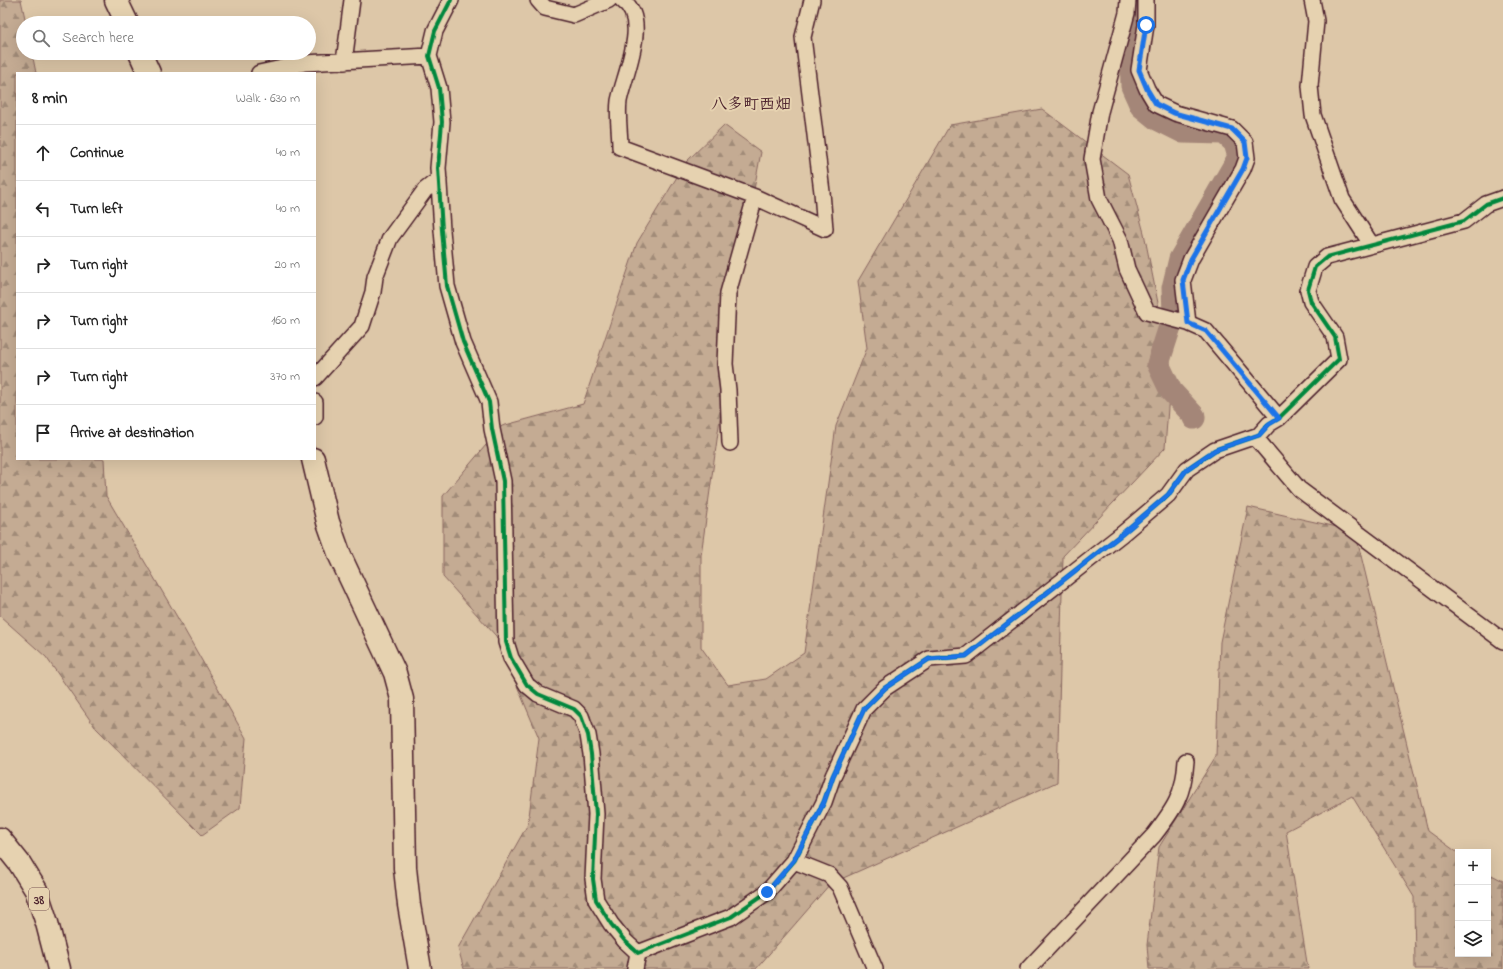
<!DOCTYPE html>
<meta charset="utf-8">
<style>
:root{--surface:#fff;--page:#f6f6f6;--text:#222;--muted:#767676;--line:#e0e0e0}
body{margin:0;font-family:"Indie Flower","Klee One",sans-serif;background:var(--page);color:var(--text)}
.controls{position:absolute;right:12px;bottom:12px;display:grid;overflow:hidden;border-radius:0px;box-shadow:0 4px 16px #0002}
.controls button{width:36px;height:36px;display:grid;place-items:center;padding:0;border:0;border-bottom:1px solid var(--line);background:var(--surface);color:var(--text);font:20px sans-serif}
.stop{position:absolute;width:12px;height:12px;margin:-9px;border:3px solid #1a73e8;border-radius:50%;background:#fff}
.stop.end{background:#1a73e8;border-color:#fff;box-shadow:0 1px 4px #0008}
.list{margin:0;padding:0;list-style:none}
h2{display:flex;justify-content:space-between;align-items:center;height:52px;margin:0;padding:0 16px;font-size:17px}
h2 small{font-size:13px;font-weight:400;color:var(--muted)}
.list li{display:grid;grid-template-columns:26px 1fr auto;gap:12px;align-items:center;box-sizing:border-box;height:56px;padding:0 16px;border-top:1px solid var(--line)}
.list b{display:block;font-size:15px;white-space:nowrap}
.list em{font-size:13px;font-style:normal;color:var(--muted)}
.icon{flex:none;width:22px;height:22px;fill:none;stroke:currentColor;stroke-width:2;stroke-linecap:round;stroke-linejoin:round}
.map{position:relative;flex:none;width:1503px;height:969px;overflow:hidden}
.search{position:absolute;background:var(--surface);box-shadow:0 4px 16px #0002;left:16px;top:16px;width:300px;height:44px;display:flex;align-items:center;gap:10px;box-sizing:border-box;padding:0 14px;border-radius:22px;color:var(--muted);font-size:15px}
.panel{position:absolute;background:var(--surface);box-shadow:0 4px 16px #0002;left:16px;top:72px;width:300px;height:388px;border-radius:0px}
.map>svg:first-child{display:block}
</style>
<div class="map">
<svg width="1503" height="969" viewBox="0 0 1503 969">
<defs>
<pattern id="forest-firs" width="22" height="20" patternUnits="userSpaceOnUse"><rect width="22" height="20" fill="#c4ab93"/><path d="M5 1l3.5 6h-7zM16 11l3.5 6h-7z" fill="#a18b78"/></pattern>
</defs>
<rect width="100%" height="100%" fill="#ddc7a8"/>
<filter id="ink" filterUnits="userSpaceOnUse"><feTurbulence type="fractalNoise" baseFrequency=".025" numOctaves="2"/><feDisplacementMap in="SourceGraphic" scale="8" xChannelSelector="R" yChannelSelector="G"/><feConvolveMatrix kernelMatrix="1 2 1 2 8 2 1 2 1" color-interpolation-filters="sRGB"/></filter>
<g filter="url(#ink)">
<path fill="url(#forest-firs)" stroke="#87655f" d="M 0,0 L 21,0 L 26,23 L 23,23 L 23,53 L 32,53 L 36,73 L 17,73 L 17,459 L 104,459 L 106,496 L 176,615 L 246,738 L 240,808 L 202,835 L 95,727 L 46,657 L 0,616 Z
M 1042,109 L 1128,174 L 1144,233 L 1171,368 L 1165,448 L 1063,556 L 1057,782 L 830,884 L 756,969 L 464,969 L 458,948 L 528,824 L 539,738 L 496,636 L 443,577 L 443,496 L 502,426 L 583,404 L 637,243 L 686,162 L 724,125 L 761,152 L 745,238 L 701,555 L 701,647 L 728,685 L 766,679 L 804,653 L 836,426 L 867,348 L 858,281 L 950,125 Z
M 1248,507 L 1355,531 L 1428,831 L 1458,853 L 1458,954 L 1488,954 L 1488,873 L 1503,881 L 1503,969 L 1415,969 L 1414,897 L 1352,796 L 1286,831 L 1308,969 L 1149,969 L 1147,945 L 1159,847 L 1216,756 L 1220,642 Z"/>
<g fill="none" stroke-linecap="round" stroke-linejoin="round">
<path stroke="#a48678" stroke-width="23" d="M 1136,0 L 1137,10 L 1131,54 L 1132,86 L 1141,106 L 1157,119 L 1183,132 L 1224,133 L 1235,143 L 1239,157 L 1180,259 L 1173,288 L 1174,314 L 1158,364 L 1171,391 L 1194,416 L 1194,418"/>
<g stroke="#4a1f2b" stroke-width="18">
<path id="street" d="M 451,0 L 435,31 L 429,56 L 439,88 L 442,122 L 438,168 L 442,230 L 447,286 L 463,342 L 489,402 L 492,429 L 503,481 L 506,642 L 511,658 L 527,685 L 538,694 L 574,709 L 581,716 L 588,735 L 591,754 L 596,814 L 593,879 L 596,900 L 611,924 L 625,941 L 638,953
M 538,0 L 545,8 L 574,15 L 609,0
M 622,0 C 651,19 624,75 619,101 C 617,116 620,133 620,147 L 755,197 L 825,229 L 822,192 L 803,37 L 812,0
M 1128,0 L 1127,13 L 1100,112 L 1092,159 L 1099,199 L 1120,240 L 1127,269 L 1147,312 L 1188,323
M 1146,0 L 1146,25 L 1139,70 L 1147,89 L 1156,104 L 1175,113 L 1232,129 L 1245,142 L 1247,158 L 1243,169 L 1191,259 L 1183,280 L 1188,323 L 1206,331 L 1279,418
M 1312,0 L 1316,21 L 1310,86 L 1313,115 L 1342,199 L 1371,244
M 344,62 L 352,0
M 259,73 L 305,63 L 429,56
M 315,378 L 362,326 L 373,292 L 375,277 L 390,238 L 425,190 L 439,179
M 315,402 L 315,417
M 1255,437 L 1299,489 L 1503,641
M 730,443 L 728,390 L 725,364 L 728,293 L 755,197
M 794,861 L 829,875 L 840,887 L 875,969
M 638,953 L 731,917 L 767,892 L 794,861 L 824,802 L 833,776 L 864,709 L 885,688 L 929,659 L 966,656 L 1122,534 L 1168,495 L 1187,469 L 1215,450 L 1259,435 L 1269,424 L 1279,418 L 1339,359 L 1335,337 L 1311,302 L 1308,290 L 1315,267 L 1327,257 L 1464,221 L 1486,204 L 1503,198
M 635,969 L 638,953
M 1028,969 L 1154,835 C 1174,809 1184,795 1186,761"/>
</g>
<g stroke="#4a1f2b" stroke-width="25">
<path id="secondary" d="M 116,0 L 127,23
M 140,53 L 149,73
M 313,459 L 328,522 L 340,556 L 395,673 L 402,699 L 405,868 L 409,905 L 420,969"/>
</g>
<g stroke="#4a1f2b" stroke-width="25">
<path id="primary" d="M 0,839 L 20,864 L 36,890 L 47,923 L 59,969"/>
</g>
<use href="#street" stroke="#e6d2b0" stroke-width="15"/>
<use href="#secondary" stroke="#e6d2b0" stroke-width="22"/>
<use href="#primary" stroke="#e6d2b0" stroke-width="22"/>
<g stroke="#e6d2b0" stroke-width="6">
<path id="cycleway" d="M 451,0 L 435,31 L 429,56 L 439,88 L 442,122 L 438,168 L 442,230 L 447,286 L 463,342 L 489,402 L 492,429 L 503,481 L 506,642 L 511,658 L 527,685 L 538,694 L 574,709 L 581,716 L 588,735 L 591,754 L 596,814 L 593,879 L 596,900 L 611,924 L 625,941 L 638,953 L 731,917 L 767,892 L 794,861 L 824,802 L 833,776 L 864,709 L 885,688 L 929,659 L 966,656 L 1122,534 L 1168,495 L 1187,469 L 1215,450 L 1259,435 L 1269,424 L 1279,418 L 1339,359 L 1335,337 L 1311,302 L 1308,290 L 1315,267 L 1327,257 L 1464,221 L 1486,204 L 1503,198"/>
</g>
<use href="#cycleway" stroke="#00873e" stroke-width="4"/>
</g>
</g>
<g fill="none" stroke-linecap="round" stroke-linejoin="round" filter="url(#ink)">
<path stroke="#1a73e8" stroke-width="5" d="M 767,892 L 794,860 L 824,802 L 833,776 L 864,709 L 885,688 L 929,659 L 966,656 L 1122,534 L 1168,495 L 1187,469 L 1215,450 L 1259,435 L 1269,424 L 1279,418 L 1206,331 L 1188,323 L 1183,280 L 1191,259 L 1243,169 L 1247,158 L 1245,142 L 1232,129 L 1174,113 L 1156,104 L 1147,89 L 1139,70 L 1146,25"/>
</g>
<g text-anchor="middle" stroke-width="4" stroke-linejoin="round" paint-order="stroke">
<rect fill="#e6d2b0" stroke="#795553" stroke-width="1" x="29" y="888" width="20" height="22" rx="3"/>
<g font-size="13" font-weight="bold" fill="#4a1f2b">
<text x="39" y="904">38</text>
</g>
<g font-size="16" font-weight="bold" fill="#4a1f2b" stroke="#e6d2b0">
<text x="751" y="109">八多町西畑</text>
</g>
</g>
</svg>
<div class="controls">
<button>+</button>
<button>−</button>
<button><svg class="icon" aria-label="layers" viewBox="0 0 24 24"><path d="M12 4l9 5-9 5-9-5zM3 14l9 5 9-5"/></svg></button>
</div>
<div class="stop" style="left:1146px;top:25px"></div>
<div class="stop end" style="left:767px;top:892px"></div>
<div class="search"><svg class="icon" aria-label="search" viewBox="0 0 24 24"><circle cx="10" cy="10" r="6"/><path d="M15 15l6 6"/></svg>Search here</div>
<section class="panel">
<h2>8 min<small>Walk · 630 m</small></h2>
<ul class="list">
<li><svg class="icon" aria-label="ahead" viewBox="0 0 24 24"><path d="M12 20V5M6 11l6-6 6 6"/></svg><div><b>Continue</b></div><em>40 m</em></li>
<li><svg class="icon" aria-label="left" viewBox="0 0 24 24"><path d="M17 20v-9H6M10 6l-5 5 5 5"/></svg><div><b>Turn left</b></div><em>40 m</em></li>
<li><svg class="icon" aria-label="right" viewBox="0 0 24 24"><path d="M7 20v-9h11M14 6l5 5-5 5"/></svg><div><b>Turn right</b></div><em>20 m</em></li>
<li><svg class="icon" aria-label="right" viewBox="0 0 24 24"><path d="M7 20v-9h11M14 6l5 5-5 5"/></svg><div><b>Turn right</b></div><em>160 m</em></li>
<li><svg class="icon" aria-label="right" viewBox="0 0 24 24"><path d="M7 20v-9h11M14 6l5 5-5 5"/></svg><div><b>Turn right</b></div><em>370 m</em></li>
<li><svg class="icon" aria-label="arrive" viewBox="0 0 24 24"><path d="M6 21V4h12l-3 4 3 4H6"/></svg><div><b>Arrive at destination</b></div></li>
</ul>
</section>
</div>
